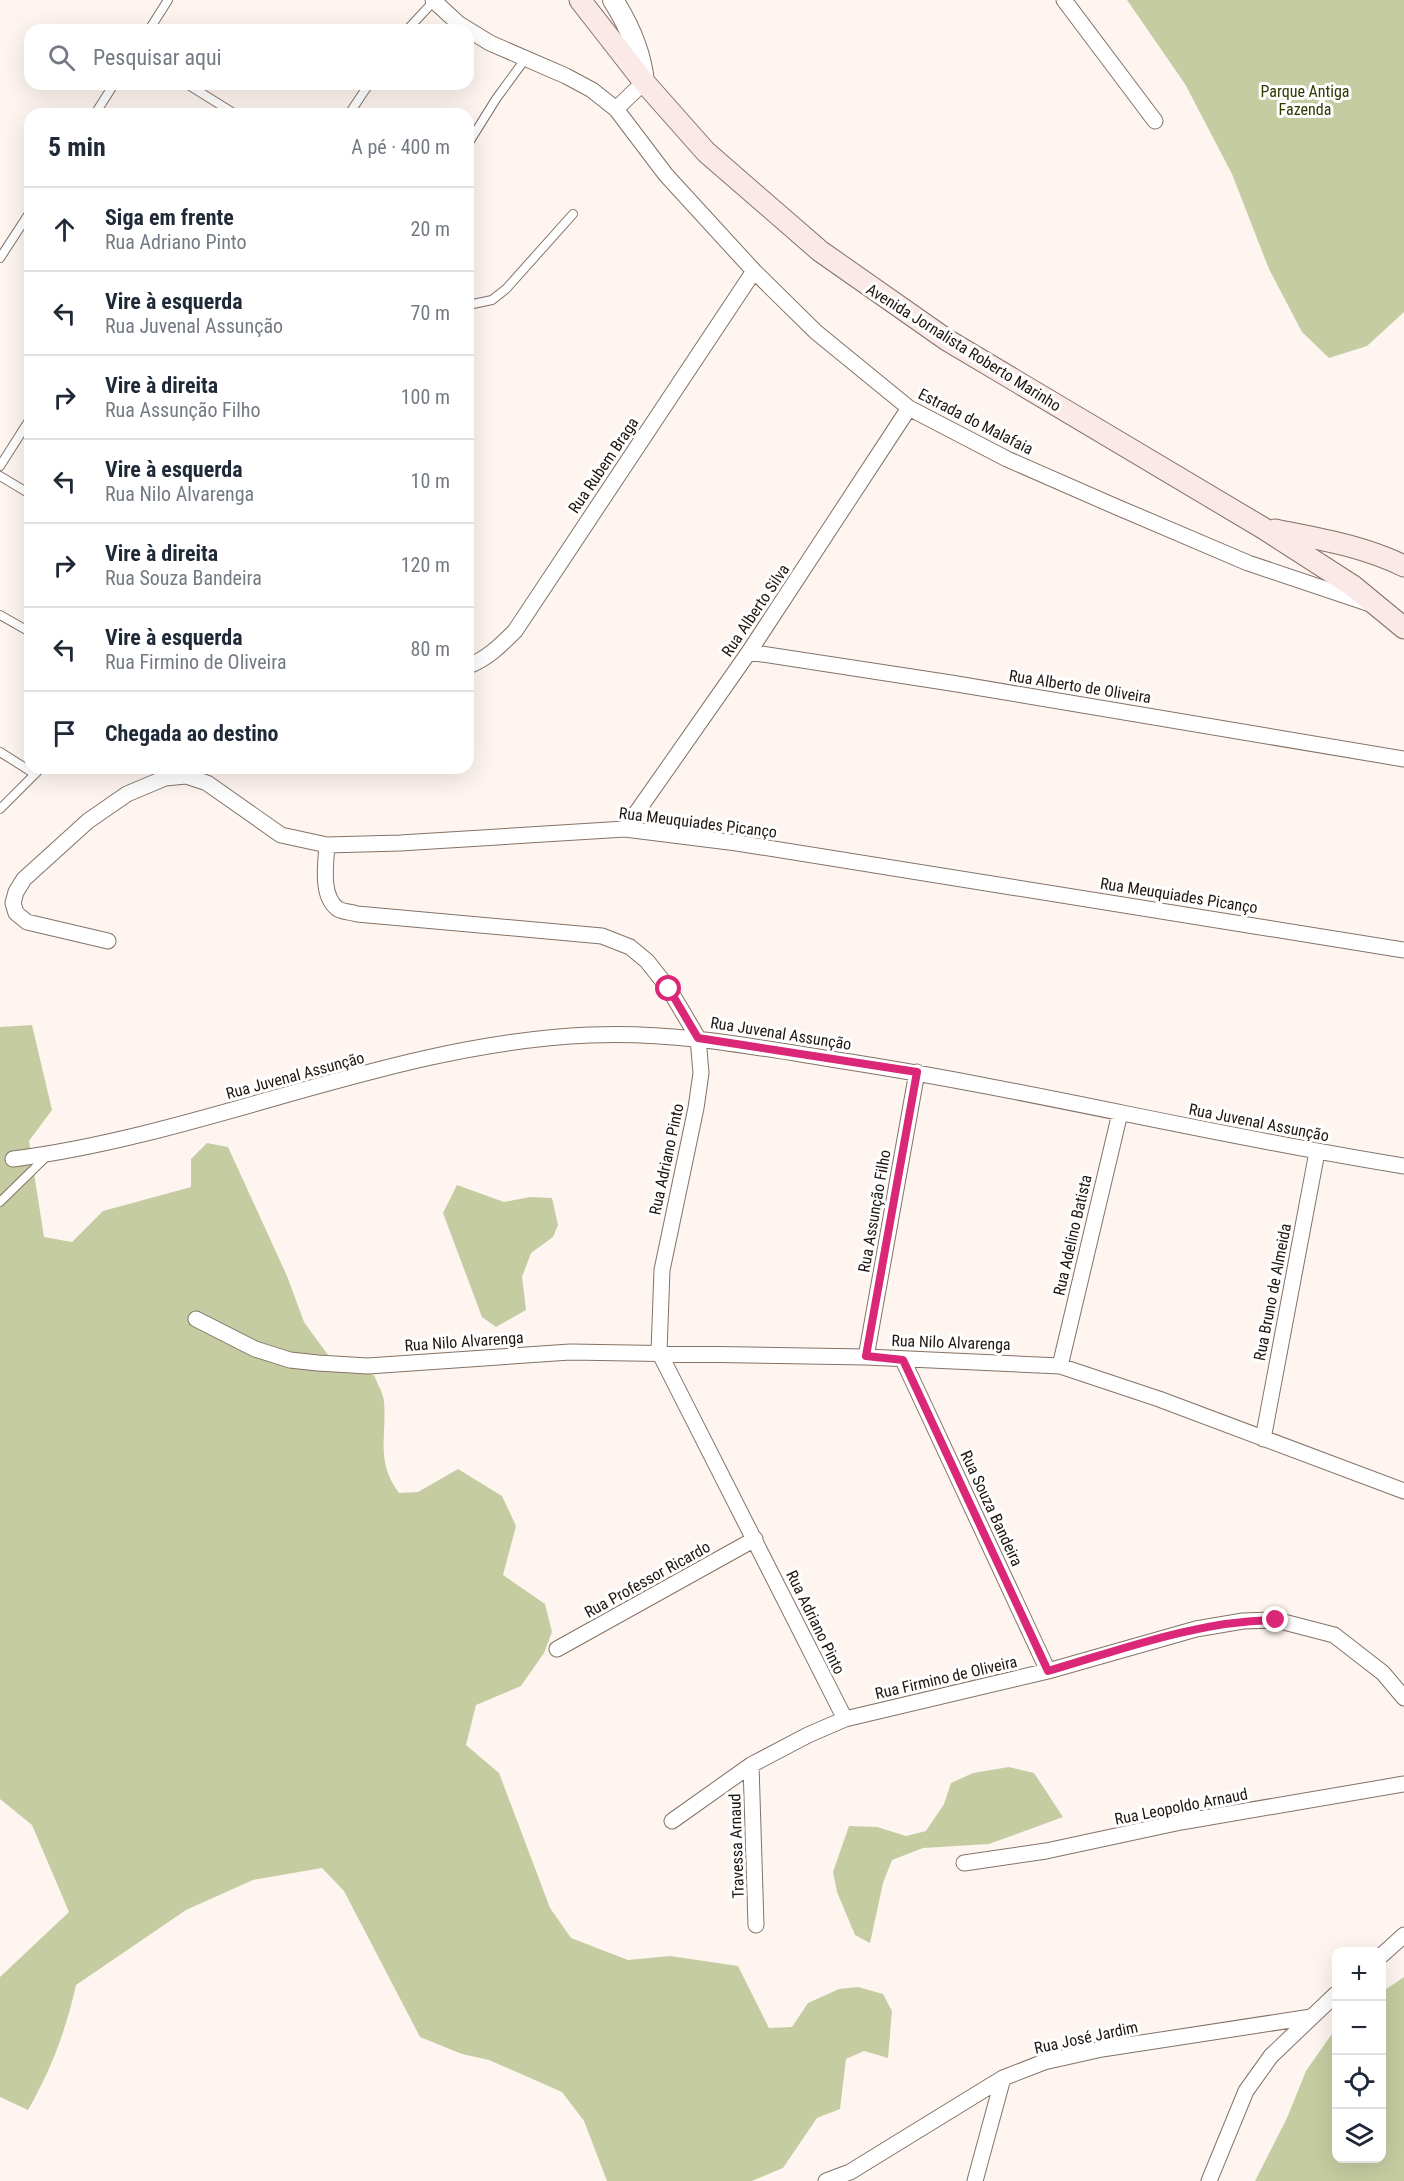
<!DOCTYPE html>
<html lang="pt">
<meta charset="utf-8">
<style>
:root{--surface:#fff;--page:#f2f2f3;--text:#1f2937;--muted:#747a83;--line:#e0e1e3}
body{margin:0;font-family:"Roboto Condensed",sans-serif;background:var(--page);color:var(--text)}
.controls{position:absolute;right:18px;bottom:18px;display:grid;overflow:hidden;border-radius:12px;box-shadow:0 6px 24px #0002}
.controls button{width:54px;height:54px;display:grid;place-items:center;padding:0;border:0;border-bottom:2px solid var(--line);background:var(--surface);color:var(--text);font:30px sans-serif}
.stop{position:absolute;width:18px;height:18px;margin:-14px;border:4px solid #db2777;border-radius:50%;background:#fff}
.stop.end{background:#db2777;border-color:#fff;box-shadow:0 2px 6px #0008}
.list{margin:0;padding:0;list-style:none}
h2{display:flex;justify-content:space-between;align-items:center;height:78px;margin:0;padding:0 24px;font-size:26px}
h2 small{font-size:20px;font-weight:400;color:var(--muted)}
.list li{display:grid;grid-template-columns:39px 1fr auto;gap:18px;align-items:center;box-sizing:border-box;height:84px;padding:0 24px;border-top:2px solid var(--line)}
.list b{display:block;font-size:22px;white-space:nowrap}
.list p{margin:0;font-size:20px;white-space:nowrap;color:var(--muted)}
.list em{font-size:20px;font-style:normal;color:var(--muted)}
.icon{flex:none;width:33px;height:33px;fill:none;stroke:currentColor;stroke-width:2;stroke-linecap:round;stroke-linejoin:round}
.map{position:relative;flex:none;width:1404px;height:2181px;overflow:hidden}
.search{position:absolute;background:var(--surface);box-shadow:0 6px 24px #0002;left:24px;top:24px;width:450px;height:66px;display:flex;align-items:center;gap:15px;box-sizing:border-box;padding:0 21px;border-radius:18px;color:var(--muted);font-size:22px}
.panel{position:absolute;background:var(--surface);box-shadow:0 6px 24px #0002;left:24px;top:108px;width:450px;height:666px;border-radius:18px}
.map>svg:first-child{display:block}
</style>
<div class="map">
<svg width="1404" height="2181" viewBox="0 0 1404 2181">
<rect width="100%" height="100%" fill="#fef5f0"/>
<path fill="#c6cca1" d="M 1127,0 L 1404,0 L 1404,312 L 1367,346 L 1329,358 L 1302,332 L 1269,269 L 1232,174 L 1185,84 Z
M 32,1025 L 52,1110 L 29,1141 L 44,1237 L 72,1242 L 103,1211 L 191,1187 L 191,1159 L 207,1143 L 228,1147 L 287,1276 L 304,1322 L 336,1366 L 374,1375 C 377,1383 383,1393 384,1401 C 387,1437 375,1461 399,1493 L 418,1492 L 458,1469 L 502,1496 L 516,1526 L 503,1575 L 545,1604 L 552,1632 L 544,1653 L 521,1686 L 476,1705 L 466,1745 L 499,1773 L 550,1908 L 571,1938 L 628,1960 L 670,1956 L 738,1966 L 769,2028 L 792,2027 L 808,2003 L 839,1989 L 858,1987 L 883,1994 L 892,2011 L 888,2058 L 864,2051 L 846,2059 L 840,2109 L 817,2118 L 783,2168 L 752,2181 L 607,2181 L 584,2121 L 562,2092 L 489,2060 L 462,2054 L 420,2037 L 344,1891 L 322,1868 L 253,1880 L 186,1910 L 76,1985 C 66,2030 51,2070 28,2110 L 0,2097 L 0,1977 L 69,1912 L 32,1825 L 0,1799 L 0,1027 Z
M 457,1185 L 504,1202 L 530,1197 L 552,1198 L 558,1225 L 553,1237 L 531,1253 L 522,1277 L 526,1310 L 496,1327 L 482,1317 L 443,1213 Z
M 1009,1767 L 1034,1773 L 1063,1817 L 989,1844 L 923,1848 L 892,1860 L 883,1883 L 870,1943 L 855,1935 L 837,1892 L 833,1872 L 849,1826 L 877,1827 L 906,1836 L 926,1831 L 944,1804 L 951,1783 L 973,1773 Z
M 1404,1977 L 1404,2181 L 1255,2181 L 1287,2118 L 1306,2071 L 1336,2028 L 1336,2158 L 1382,2158 L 1382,1992 Z"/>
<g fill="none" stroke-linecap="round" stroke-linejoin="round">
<g stroke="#847266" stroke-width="10">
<path id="service" d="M 149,30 L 168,0
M 407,30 L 434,1
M 187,84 L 235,114
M 95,114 L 114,84
M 349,114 L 369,84
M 468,144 L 496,99 L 526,58
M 0,258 L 30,212
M 468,305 L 492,300 L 506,289 L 573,214
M 0,466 L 30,419
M 0,476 L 30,494
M 0,615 L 30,632
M 0,752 L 35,774
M 0,809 L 41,768
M 0,1202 L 48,1155"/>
</g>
<g stroke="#847266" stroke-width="17">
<path id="minor" d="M 433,0 L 459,24 L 490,43 L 566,76 L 592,90 L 616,109 L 666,175 L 754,271 L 816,332 L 909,408 L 1007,459 L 1119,508 L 1248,563 L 1370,604
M 1064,0 L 1155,121
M 616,109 L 644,82
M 749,652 L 951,683 L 1404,759
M 468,666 C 487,659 501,645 515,631 L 754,271
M 625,829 L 749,652 L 909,408
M 327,845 C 326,863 320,896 338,909 C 343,912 351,912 357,914 L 602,936 L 630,947 L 647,961 L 669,989 L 698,1038 L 701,1073 L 696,1108 L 662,1270 L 659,1352 L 845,1719
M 108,941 L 27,922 L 16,913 L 13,903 L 16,892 L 24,879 L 88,821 L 127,794 L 165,778 L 186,776 L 207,783 L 281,835 L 327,845 L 400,843 L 625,829 L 737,843 L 1404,950
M 13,1159 C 208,1134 393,1043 590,1035 C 673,1031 755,1047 837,1060 C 1027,1089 1214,1136 1404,1166
M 196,1319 L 255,1349 L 290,1360 L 318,1363 L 368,1366 L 570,1352 L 866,1357 L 1060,1366 L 1159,1399 L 1404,1491
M 866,1357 L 917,1072
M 903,1360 L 1048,1671
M 1060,1366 L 1120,1113
M 1263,1439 L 1317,1152
M 557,1649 L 755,1539
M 751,1765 L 756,1925
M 672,1821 L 751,1765 L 808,1735 L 845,1719 L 1048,1671 L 1196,1629 L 1243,1621 L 1276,1620 L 1334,1635 L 1383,1673 L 1404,1698
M 964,1863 L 1046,1851 L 1181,1822 L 1404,1784
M 1382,1955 L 1404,1935
M 826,2181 L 850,2172 L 1003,2078 L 1044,2062 L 1102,2049 L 1311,2017
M 975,2181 L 1003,2078
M 1209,2181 L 1246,2091 L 1271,2056 L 1336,1994"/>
</g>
<g stroke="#847266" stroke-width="22">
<path id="tertiary" d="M 613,0 C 629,25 641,52 644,82"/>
</g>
<g stroke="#847266" stroke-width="23">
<path id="secondary" d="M 580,0 L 644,82 L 706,152 L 820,251 L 947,340 L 1263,528 L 1353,586 L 1404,628
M 1275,530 C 1320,539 1363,546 1404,566"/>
</g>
<use href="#service" stroke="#fff" stroke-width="8"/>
<use href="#minor" stroke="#fff" stroke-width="15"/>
<use href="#tertiary" stroke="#fff" stroke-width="20"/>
<use href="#secondary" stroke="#fbe9e7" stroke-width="21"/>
</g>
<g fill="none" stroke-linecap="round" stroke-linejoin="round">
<path stroke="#db2777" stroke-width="8" d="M 669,989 L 698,1038 L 917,1072 L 866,1356 L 903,1360 L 1048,1671 C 1123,1649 1197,1621 1276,1620"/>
</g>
<g text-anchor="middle" stroke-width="6" stroke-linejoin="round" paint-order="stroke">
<g font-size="16" fill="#343801" stroke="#fff">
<text x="1305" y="97">Parque Antiga<tspan x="1305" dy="18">Fazenda</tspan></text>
</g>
<g font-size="16" fill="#1d1611" stroke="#fff">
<text transform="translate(964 347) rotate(32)" y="6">Avenida Jornalista Roberto Marinho</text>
<text transform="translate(976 421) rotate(27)" y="6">Estrada do Malafaia</text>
<text transform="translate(603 465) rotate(-56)" y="6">Rua Rubem Braga</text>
<text transform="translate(755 610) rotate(-56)" y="6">Rua Alberto Silva</text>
<text transform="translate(1080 686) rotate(9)" y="6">Rua Alberto de Oliveira</text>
<text transform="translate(698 822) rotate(7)" y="6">Rua Meuquiades Picanço</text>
<text transform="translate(1179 895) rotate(9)" y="6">Rua Meuquiades Picanço</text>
<text transform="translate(781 1033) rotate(9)" y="6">Rua Juvenal Assunção</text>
<text transform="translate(295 1075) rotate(-15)" y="6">Rua Juvenal Assunção</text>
<text transform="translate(1259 1122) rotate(11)" y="6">Rua Juvenal Assunção</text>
<text transform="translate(666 1159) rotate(-78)" y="6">Rua Adriano Pinto</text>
<text transform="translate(874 1211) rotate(-80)" y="6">Rua Assunção Filho</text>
<text transform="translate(1072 1235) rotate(-77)" y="6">Rua Adelino Batista</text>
<text transform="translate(1272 1292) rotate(-79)" y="6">Rua Bruno de Almeida</text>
<text transform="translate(464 1341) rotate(-4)" y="6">Rua Nilo Alvarenga</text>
<text transform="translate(951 1342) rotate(2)" y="6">Rua Nilo Alvarenga</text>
<text transform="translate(992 1508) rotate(65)" y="6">Rua Souza Bandeira</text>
<text transform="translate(647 1579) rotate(-29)" y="6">Rua Professor Ricardo</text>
<text transform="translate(816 1622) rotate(64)" y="6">Rua Adriano Pinto</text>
<text transform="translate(946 1677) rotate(-13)" y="6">Rua Firmino de Oliveira</text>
<text transform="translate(1181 1806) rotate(-11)" y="6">Rua Leopoldo Arnaud</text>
<text transform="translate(736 1846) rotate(-92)" y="6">Travessa Arnaud</text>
<text transform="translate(1086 2037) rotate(-12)" y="6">Rua José Jardim</text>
</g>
</g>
</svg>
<div class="controls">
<button>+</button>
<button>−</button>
<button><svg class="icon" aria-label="locate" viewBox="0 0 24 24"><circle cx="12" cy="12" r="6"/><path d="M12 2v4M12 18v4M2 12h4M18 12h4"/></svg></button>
<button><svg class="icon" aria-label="layers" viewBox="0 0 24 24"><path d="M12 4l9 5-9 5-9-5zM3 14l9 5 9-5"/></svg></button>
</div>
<div class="stop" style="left:669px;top:989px"></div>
<div class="stop end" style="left:1276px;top:1620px"></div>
<div class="search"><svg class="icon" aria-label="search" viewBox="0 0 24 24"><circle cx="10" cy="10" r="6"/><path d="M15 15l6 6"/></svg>Pesquisar aqui</div>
<section class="panel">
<h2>5 min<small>A pé · 400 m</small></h2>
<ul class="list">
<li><svg class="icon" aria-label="ahead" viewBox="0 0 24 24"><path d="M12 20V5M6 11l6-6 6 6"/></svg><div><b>Siga em frente</b><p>Rua Adriano Pinto</p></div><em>20 m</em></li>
<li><svg class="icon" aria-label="left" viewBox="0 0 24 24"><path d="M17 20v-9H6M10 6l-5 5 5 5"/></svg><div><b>Vire à esquerda</b><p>Rua Juvenal Assunção</p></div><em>70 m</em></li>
<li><svg class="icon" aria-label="right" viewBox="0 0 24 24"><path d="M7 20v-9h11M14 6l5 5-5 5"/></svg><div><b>Vire à direita</b><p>Rua Assunção Filho</p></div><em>100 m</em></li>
<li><svg class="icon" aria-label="left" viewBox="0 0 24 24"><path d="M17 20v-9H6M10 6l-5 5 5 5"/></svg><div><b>Vire à esquerda</b><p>Rua Nilo Alvarenga</p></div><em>10 m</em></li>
<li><svg class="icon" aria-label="right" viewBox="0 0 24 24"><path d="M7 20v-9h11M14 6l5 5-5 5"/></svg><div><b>Vire à direita</b><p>Rua Souza Bandeira</p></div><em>120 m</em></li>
<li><svg class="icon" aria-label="left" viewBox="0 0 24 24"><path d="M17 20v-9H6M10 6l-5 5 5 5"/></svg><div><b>Vire à esquerda</b><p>Rua Firmino de Oliveira</p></div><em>80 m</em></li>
<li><svg class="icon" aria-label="arrive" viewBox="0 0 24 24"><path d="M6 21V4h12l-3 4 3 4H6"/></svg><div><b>Chegada ao destino</b></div></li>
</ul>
</section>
</div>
